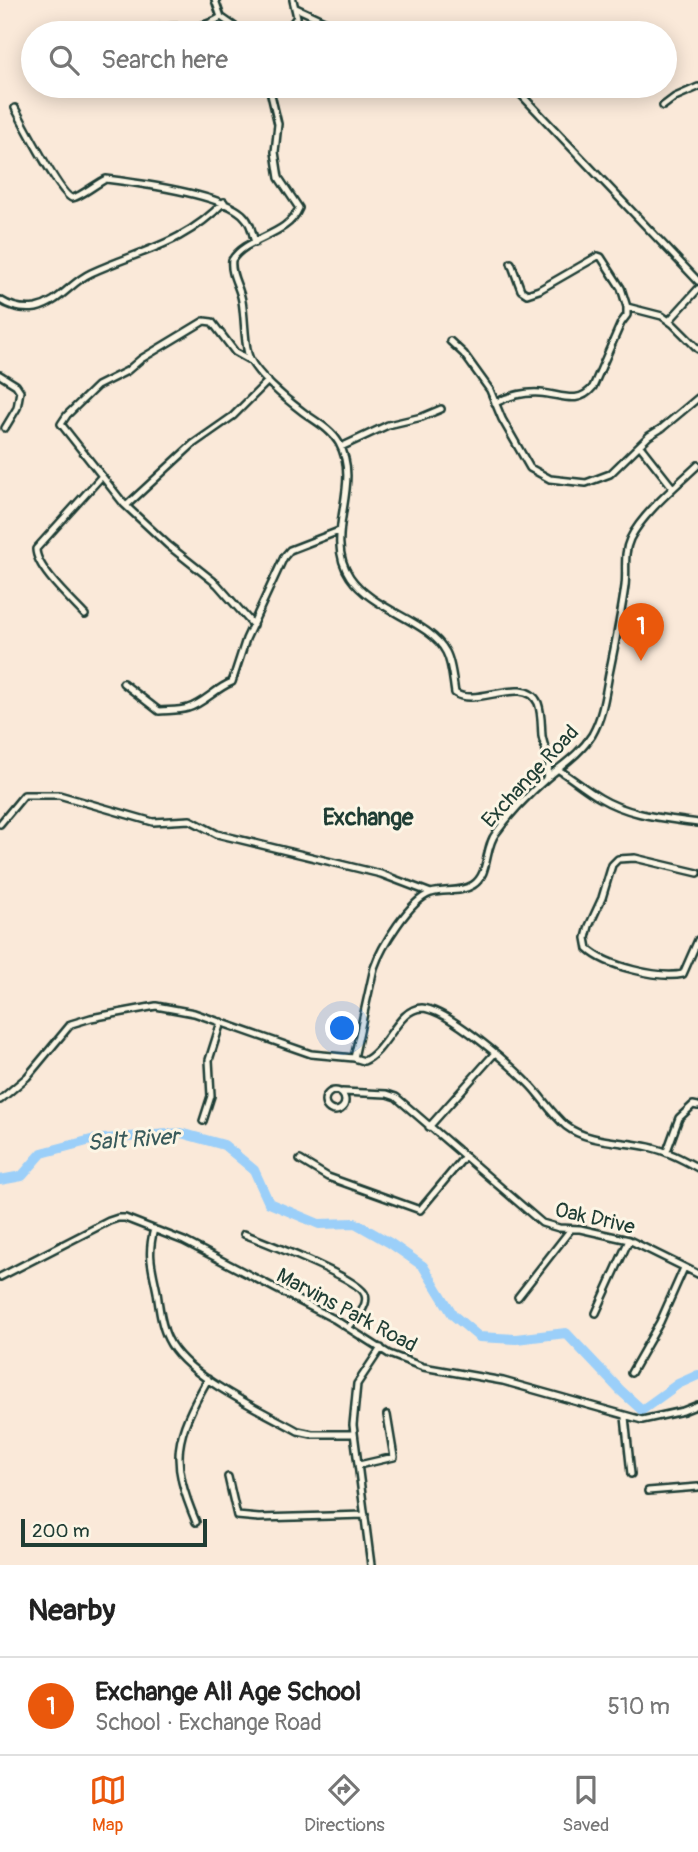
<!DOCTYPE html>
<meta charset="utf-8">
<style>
:root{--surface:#fff;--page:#f2f2f2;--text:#222;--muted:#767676;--line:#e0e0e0;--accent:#ea580c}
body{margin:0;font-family:Pangolin,sans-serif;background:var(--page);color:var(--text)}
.scale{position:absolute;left:21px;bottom:18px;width:186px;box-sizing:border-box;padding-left:7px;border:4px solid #1f3d34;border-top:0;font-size:19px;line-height:24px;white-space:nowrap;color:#1f3d34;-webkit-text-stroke:5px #fcf5e5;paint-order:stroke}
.you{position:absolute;left:343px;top:1029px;width:24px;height:24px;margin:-18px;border:5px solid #fff;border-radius:50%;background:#1a73e8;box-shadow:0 0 0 10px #1a73e833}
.badge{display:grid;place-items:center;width:46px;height:46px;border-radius:50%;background:var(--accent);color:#fff;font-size:23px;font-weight:700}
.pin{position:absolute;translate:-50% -58px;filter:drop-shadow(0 2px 4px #0008)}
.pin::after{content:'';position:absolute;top:37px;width:24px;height:21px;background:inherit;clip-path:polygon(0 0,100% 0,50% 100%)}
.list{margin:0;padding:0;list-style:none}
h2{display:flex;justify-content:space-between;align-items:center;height:91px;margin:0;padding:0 28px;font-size:30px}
h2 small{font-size:23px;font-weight:400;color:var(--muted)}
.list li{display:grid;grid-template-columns:46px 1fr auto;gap:21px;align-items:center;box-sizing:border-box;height:98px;padding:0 28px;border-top:2px solid var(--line)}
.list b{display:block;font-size:26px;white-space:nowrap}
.list p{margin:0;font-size:23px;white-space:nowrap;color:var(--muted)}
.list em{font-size:23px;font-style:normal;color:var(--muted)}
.icon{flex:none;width:38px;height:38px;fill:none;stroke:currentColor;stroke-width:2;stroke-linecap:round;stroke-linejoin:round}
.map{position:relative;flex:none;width:698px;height:1565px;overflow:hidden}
.search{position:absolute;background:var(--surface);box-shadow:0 4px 18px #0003;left:21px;right:21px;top:21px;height:77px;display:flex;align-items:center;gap:18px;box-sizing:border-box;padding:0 24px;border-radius:38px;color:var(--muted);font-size:26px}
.sheet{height:189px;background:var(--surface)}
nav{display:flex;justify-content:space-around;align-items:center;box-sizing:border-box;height:98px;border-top:2px solid var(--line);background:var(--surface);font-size:19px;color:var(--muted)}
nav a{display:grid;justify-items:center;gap:4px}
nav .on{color:var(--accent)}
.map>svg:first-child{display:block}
</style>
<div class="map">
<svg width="698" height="1565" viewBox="0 0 698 1565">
<rect width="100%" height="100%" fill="#fae9d9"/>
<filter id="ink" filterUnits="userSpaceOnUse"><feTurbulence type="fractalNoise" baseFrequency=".0143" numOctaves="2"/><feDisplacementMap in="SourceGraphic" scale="14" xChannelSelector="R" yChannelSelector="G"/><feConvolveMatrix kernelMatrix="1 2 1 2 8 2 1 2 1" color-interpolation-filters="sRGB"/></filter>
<g filter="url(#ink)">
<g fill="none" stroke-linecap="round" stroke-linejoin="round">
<path stroke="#9bcff9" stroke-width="10" d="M 0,1180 L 22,1176 L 42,1153 L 91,1140 L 181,1133 L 224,1145 L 254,1170 L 269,1203 L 319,1224 L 355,1223 L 390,1243 L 423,1266 L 453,1315 L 479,1337 L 516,1339 L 566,1333 L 620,1390 L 642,1410 L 678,1384 L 698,1375"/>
<g stroke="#1f3d34" stroke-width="10">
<path id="minor" d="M 215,0 L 221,17 L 244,33
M 296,8 L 335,26 L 392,33
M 145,33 C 173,18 190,37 221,17
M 285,33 L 297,17 L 293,0
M 444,33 L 476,29 L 483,33
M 269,86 L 278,124 L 275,152 L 279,178 L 299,208 C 287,237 247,236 232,260 C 230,275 240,287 242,301 C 245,319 244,336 248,354 C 253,372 287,400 303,412 C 315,421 331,429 339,443 C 363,486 322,535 350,577 C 373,611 429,620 446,652 C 452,663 453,681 455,693 C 476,708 525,674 538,703 C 542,714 541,724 542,736 C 545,752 553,762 546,778
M 513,86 L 698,281
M 663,106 L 675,97 L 698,87
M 15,108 C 22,121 61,196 72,198 C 79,198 97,183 106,179 C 138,183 219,194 242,214 C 251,222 252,232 255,243
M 511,263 L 521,290 L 527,294 L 539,290 L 598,256 L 601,257 L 621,288 L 627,307
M 0,300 C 11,307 23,310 36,308 C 59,303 71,282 91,273 C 141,250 183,245 224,202
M 669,321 L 698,289
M 450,341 L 464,354 L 490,390 L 502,419 L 530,468 L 550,479 L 586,483 L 610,474 L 649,436 L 662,428 L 698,398
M 251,361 L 235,352 L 212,322 L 204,321 L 141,359 L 127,371 L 97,386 L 67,415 L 61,424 L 124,504 L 168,545 L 217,584 L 253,625
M 0,375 L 16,385 L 20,391 L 17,408 L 5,428
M 495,403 C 509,396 524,392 540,393 C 560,394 578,406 593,387 L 621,323 L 627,315 L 627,307 L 662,316 L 673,324 L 698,349
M 640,446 L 673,488
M 341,447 L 388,425 L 422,417 L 441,409
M 127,505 L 193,444 L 233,416 L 268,381
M 85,615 C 71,600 36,568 36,549 L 102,476
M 123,683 L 159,711 C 168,710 179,711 188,708 C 203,704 216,688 232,682 L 246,639 L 284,557 L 290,550 L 339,531
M 559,770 C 573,779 586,790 600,798 C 630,816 665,818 698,823
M 0,824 L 24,795 L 59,795 L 153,822 L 190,820 L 217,834 L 381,874 L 431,893
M 698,873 L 635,858 L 618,859 L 612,865 L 602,898 L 589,926 L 586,938 L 588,949 C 606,966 659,979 683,974 L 698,940
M 354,1058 L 364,1061 C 387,1051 398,1008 422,1008 C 448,1009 513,1067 531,1086 C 543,1099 552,1114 566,1126 C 588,1143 623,1141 649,1147 C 667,1151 682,1159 698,1168
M325 1101a10 10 0 1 1 20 0a10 10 0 1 1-20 0Z
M 342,1092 L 387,1094 L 396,1097 L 542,1223 L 559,1228 L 580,1229 L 629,1240 L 698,1274
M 0,1100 L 27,1077 L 71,1024 L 91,1018 L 156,1006 L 194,1013 L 311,1054 L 354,1058 L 374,968 C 381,947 410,900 431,893 C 444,889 461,893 473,885 C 490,874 484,848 496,833 C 509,815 529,794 546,779 C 562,765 580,754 592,735 C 603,716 605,695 609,674 C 615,645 621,616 625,586 C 627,570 623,554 630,539 C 642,514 677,485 698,465
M 203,1121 L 211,1096 L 209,1060 L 221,1022
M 429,1127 L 495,1053
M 667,1151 L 679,1118 L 693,1105 L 698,1106
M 300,1160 L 328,1177 L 420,1210 L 465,1156
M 154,1229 C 147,1255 152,1267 157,1292 C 159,1307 161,1325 168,1339 C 186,1377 261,1410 298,1431 L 312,1434 L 354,1434
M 244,1234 C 264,1242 361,1279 365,1295 C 369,1306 355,1319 349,1327
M 0,1277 L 109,1221 L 118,1218 L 125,1218 L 184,1241 L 334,1319 L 389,1354 L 423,1367 L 503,1381 L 642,1420 L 683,1411 L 698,1405
M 518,1297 L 571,1229
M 596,1313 L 629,1240
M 631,1373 L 660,1322 L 684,1268
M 625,1417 L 631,1474
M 359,1465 L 394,1457 L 387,1415
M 228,1477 L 237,1516 L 259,1518 L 365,1515
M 648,1491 L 698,1487
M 196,1522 C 169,1459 175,1437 208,1379
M 371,1565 L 353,1425 L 357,1384 L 381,1348"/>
</g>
<use href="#minor" stroke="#fcf5e5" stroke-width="5"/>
</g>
</g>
<g text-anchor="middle" stroke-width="6" stroke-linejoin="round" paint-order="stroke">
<g font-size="21" fill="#1f3d34" stroke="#fcf5e5">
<text transform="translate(530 776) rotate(-47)" y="7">Exchange Road</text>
<text transform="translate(595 1218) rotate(13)" y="7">Oak Drive</text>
<text transform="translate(347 1310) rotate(28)" y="7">Marvins Park Road</text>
</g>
<g font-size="23" font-weight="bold" fill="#1f3d34" stroke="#fcf5e5">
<text x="368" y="825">Exchange</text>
</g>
<g font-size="23" font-style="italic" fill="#385a5b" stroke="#fcf5e5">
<text transform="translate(133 1139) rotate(-4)" y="8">Salt River</text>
</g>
</g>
</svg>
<div class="scale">200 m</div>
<div class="you"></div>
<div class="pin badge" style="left:641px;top:661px">1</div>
<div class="search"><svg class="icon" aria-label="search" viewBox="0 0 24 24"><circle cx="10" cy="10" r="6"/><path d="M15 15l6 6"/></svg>Search here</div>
</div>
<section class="sheet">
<h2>Nearby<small></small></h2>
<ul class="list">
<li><span class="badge">1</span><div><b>Exchange All Age School</b><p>School · Exchange Road</p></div><em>510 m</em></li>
</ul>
</section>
<nav>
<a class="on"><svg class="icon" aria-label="map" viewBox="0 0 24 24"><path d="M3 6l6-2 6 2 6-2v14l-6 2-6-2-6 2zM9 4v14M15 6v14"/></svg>Map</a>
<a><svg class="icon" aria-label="directions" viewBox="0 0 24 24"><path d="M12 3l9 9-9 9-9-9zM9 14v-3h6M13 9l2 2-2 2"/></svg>Directions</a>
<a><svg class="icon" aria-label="saved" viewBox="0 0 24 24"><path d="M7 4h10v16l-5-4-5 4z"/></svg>Saved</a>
</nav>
